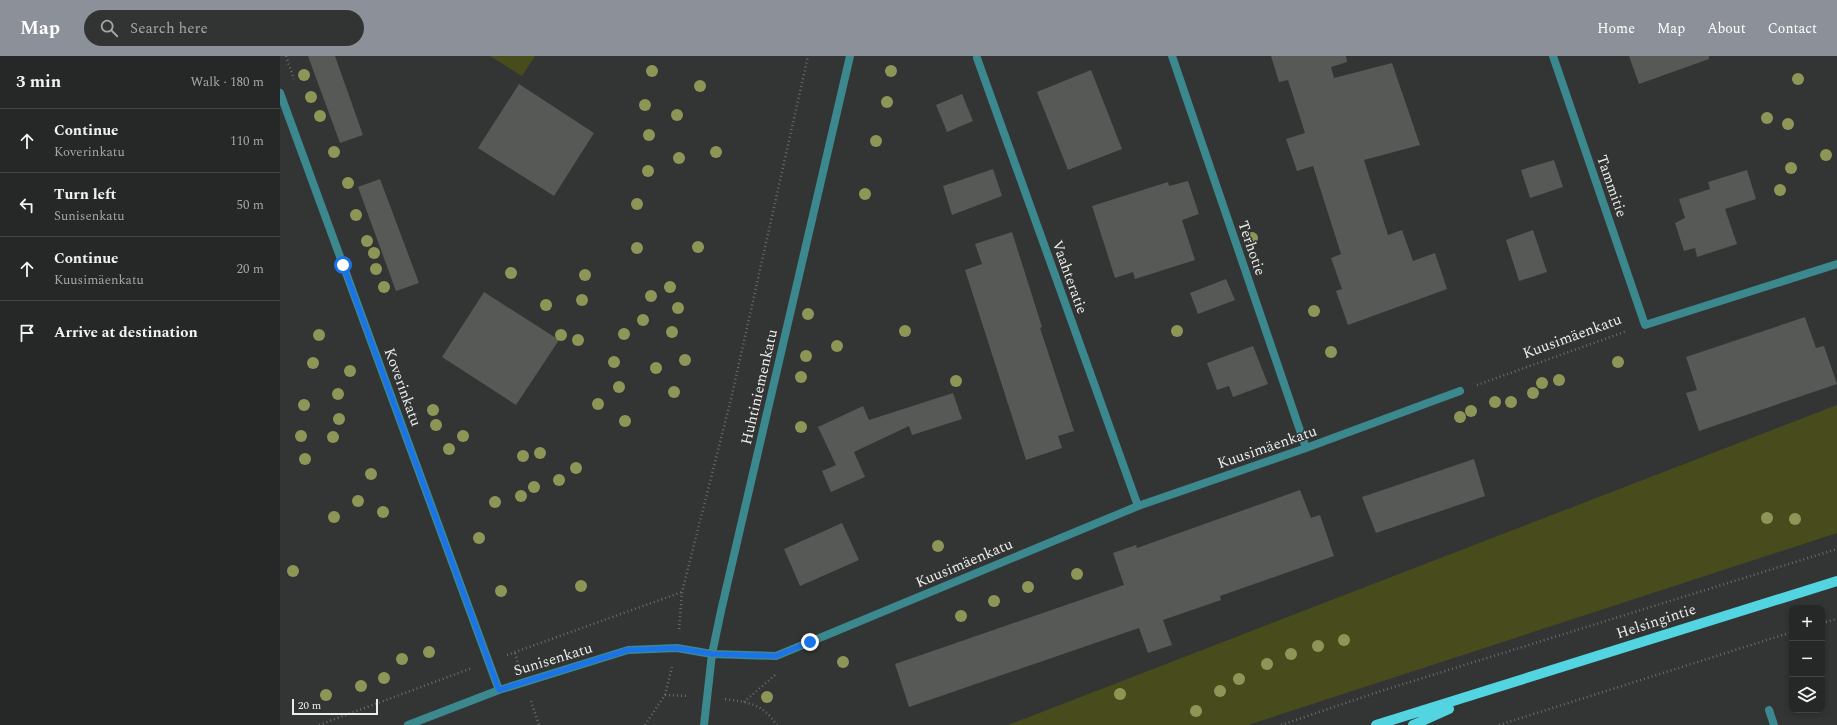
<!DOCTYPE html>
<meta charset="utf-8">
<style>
:root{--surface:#262827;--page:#323433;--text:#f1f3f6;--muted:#a4a6a7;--line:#424444;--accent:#8c9099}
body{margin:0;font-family:Spectral,serif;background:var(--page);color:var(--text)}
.controls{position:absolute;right:12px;bottom:12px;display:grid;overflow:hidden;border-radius:8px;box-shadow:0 2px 6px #0003}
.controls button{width:36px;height:36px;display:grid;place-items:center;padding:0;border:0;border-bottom:1px solid var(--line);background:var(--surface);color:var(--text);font:20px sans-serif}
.scale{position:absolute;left:12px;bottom:10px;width:86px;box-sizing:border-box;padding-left:4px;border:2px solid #e9eceb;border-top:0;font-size:11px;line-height:14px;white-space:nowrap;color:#e9eceb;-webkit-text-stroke:3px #323534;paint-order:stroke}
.stop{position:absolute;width:12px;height:12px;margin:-9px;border:3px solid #1a73e8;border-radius:50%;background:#fff}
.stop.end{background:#1a73e8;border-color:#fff;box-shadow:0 1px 4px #0008}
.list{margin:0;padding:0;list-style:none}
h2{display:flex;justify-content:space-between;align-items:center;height:52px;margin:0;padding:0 16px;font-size:17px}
h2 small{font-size:13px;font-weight:400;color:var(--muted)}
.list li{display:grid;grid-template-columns:26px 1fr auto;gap:12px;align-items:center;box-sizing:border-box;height:64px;padding:0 16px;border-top:1px solid var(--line)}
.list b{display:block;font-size:15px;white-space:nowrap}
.list p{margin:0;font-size:13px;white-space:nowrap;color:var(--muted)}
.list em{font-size:13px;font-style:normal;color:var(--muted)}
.icon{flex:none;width:22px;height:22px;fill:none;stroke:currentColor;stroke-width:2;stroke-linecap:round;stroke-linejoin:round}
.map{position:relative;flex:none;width:1557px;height:669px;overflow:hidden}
header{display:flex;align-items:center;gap:24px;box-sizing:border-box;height:56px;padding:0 20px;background:var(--accent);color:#fff}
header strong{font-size:19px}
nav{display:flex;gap:22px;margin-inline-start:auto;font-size:14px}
.search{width:280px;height:36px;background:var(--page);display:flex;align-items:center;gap:10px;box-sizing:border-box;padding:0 14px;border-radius:22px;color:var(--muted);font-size:15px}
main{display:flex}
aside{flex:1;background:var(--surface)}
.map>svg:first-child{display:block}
</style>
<header>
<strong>Map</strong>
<div class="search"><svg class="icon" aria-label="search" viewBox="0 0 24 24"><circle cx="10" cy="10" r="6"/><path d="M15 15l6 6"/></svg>Search here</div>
<nav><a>Home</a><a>Map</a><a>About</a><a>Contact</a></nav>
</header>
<main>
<aside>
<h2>3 min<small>Walk · 180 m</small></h2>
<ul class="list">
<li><svg class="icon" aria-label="ahead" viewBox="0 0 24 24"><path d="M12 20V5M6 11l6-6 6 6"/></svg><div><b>Continue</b><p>Koverinkatu</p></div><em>110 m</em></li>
<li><svg class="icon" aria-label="left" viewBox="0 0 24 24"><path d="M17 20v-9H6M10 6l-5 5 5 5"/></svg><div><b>Turn left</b><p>Sunisenkatu</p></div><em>50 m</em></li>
<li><svg class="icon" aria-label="ahead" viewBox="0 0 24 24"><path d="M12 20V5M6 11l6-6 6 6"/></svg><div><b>Continue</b><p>Kuusimäenkatu</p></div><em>20 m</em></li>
<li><svg class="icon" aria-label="arrive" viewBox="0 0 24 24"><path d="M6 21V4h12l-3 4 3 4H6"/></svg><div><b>Arrive at destination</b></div></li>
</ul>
</aside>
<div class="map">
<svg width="1557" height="669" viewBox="0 0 1557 669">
<rect width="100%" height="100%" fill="#323534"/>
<path fill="#484c1c" d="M 210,0 L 255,0 L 242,20 Z
M 1557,349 L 1557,477 L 968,669 L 728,669 Z"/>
<path fill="#575956" d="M 28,0 L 55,0 L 83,79 L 60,87 Z
M 991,0 L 1066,0 L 1067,6 L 1051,11 L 1054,22 L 1112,7 L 1140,89 L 1084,104 L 1108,179 L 1122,174 L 1133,205 L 1155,197 L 1167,233 L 1068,269 L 1056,235 L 1062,233 L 1051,202 L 1061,198 L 1033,110 L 1017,115 L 1006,83 L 1025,77 L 1008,24 L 999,26 Z
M 1349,0 L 1429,0 L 1429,3 L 1359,28 Z
M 811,14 L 842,93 L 788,114 L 757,36 Z
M 239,28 L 314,77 L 274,140 L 198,92 Z
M 682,38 L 693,65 L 667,76 L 656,49 Z
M 1274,104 L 1283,131 L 1250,142 L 1241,114 Z
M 713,113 L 722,140 L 672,159 L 663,130 Z
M 1467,114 L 1476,143 L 1445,153 L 1457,188 L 1417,201 L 1415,192 L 1404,195 L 1395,167 L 1405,162 L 1399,143 L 1430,133 L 1428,126 Z
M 100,123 L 139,227 L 116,235 L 78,131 Z
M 908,125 L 919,158 L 902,164 L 915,204 L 855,223 L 853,216 L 835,222 L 812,150 L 888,126 L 889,130 Z
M 1253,174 L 1267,216 L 1239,225 L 1226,184 Z
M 732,176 L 762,271 L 760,272 L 794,375 L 778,380 L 782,392 L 746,404 L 685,214 L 702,208 L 695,188 Z
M 946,223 L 955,244 L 918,258 L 910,237 Z
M 204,236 L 279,284 L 236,349 L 162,301 Z
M 1525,261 L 1536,292 L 1544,290 L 1557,328 L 1419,375 L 1406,337 L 1417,334 L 1406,301 Z
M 973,290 L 988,328 L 953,341 L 949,330 L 937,334 L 927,307 Z
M 673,337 L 682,363 L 632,379 L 629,370 L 574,396 L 585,421 L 551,436 L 542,415 L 556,409 L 538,371 L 583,350 L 589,364 Z
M 1194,403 L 1205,440 L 1096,477 L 1082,441 Z
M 1020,434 L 1031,462 L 1040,459 L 1054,500 L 940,540 L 941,544 L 883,564 L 892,589 L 868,597 L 859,572 L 629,651 L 615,608 L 844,529 L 833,497 L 856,489 L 857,492 Z
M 562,467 L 579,504 L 520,530 L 504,493 Z"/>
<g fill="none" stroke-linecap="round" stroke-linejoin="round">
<path stroke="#696c6b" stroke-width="2.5" stroke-dasharray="1 3" stroke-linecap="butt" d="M 6,0 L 14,23
M 1197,329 L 1347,275
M 1542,567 L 1557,563
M 399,573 L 402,536 L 451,343 L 528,0
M 235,597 L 238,608
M 227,599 L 402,536
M 385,639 L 392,611
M 445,643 C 471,647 481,647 497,669
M 251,645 L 259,669
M 464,646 L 495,619
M 39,669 L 192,612
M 365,669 L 385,639 L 408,640
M 1001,669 L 1101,635 L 1557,493
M 1219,669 L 1512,576"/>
<path stroke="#3c888f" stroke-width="8" d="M 892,0 L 1026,392
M 1273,0 L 1365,269 L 1557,208
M 697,2 L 858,450
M 0,37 L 219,634
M 1489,654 L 1494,669
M 128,669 L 219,634 L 348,594 L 397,592 L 432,598 L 496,600 L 858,450 L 1026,392 L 1180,335"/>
<path stroke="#3c888f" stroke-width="8" d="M 424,669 L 432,598 L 441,555 L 570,0"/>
<path stroke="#53d5e1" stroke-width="10" d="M 1096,669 L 1557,525
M 1133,669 L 1169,653"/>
</g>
<g fill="#8e9657">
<circle cx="372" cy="15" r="6"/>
<circle cx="611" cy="15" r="6"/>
<circle cx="24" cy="19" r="6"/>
<circle cx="1518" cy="23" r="6"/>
<circle cx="420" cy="30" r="6"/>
<circle cx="31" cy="41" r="6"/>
<circle cx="607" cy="46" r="6"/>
<circle cx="365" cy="49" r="6"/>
<circle cx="397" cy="59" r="6"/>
<circle cx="40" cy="60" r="6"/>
<circle cx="1487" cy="62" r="6"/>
<circle cx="1508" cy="68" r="6"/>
<circle cx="369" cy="79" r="6"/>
<circle cx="596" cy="85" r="6"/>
<circle cx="54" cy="96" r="6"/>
<circle cx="436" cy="96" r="6"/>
<circle cx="1546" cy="99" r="6"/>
<circle cx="399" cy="102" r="6"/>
<circle cx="1511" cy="112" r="6"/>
<circle cx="368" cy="115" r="6"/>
<circle cx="68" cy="127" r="6"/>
<circle cx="1500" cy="134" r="6"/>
<circle cx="585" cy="138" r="6"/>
<circle cx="357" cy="148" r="6"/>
<circle cx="76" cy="159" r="6"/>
<circle cx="972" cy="182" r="6"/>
<circle cx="87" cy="185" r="6"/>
<circle cx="418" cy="191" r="6"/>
<circle cx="357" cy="192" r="6"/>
<circle cx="94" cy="197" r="6"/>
<circle cx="96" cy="213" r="6"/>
<circle cx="231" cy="217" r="6"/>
<circle cx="305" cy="219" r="6"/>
<circle cx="104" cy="231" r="6"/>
<circle cx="390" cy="231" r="6"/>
<circle cx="371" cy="240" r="6"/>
<circle cx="302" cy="244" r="6"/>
<circle cx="266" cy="249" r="6"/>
<circle cx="398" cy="252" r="6"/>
<circle cx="1034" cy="255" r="6"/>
<circle cx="528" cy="258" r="6"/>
<circle cx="363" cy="264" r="6"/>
<circle cx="625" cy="275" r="6"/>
<circle cx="897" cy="275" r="6"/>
<circle cx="392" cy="276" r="6"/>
<circle cx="344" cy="278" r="6"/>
<circle cx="39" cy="279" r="6"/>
<circle cx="281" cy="279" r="6"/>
<circle cx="298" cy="284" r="6"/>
<circle cx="557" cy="290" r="6"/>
<circle cx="1051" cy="296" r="6"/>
<circle cx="526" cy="300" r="6"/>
<circle cx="405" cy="304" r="6"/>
<circle cx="334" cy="306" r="6"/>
<circle cx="1338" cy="306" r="6"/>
<circle cx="33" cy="307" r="6"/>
<circle cx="376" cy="312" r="6"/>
<circle cx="70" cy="315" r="6"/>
<circle cx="521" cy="321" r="6"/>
<circle cx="1279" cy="324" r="6"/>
<circle cx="676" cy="325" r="6"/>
<circle cx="1262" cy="327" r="6"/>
<circle cx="339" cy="331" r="6"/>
<circle cx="394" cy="336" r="6"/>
<circle cx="1253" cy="337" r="6"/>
<circle cx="58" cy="338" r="6"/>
<circle cx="1215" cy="346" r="6"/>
<circle cx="1231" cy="346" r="6"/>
<circle cx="318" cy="348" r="6"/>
<circle cx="24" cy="349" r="6"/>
<circle cx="153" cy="354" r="6"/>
<circle cx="1191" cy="355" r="6"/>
<circle cx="1180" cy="361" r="6"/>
<circle cx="59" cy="363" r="6"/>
<circle cx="345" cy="365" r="6"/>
<circle cx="156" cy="369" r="6"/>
<circle cx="521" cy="371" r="6"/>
<circle cx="21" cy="380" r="6"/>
<circle cx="183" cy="380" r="6"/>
<circle cx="53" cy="381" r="6"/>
<circle cx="169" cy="393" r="6"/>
<circle cx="260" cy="397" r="6"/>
<circle cx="243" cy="400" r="6"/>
<circle cx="25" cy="403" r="6"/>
<circle cx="296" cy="412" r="6"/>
<circle cx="91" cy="418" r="6"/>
<circle cx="279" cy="424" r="6"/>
<circle cx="254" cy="431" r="6"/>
<circle cx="241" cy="440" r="6"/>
<circle cx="78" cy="445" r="6"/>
<circle cx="215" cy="446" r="6"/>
<circle cx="103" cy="456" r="6"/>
<circle cx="54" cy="461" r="6"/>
<circle cx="1487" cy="462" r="6"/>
<circle cx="1515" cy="463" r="6"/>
<circle cx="199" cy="482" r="6"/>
<circle cx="658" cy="490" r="6"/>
<circle cx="13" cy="515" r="6"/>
<circle cx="797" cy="518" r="6"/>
<circle cx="301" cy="530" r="6"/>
<circle cx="748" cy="531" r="6"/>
<circle cx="221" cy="535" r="6"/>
<circle cx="714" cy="545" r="6"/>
<circle cx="681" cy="560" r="6"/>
<circle cx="1064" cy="584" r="6"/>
<circle cx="1038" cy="590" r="6"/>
<circle cx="149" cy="596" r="6"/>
<circle cx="1011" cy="598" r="6"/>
<circle cx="122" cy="603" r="6"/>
<circle cx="563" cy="606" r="6"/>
<circle cx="987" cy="608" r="6"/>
<circle cx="104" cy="622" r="6"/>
<circle cx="959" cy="623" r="6"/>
<circle cx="81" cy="630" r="6"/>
<circle cx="940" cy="635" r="6"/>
<circle cx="840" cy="638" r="6"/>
<circle cx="46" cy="639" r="6"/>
<circle cx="487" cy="641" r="6"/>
<circle cx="916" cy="655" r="6"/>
</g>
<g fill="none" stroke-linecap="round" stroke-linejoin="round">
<path stroke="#1a73e8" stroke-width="5" d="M 63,209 L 219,634 L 348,594 L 397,592 L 432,598 L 496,600 L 530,586"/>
</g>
<g text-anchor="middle" stroke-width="3" stroke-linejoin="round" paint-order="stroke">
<g font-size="15" fill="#e9eceb" stroke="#323534">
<text transform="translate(1332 130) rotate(71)" y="5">Tammitie</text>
<text transform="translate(972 192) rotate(71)" y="5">Terhotie</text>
<text transform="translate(790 221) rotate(70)" y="5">Vaahteratie</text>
<text transform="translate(1292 280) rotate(-20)" y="5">Kuusimäenkatu</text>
<text transform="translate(123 331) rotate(70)" y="5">Koverinkatu</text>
<text transform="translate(479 331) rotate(-77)" y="5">Huhtiniemenkatu</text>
<text transform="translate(987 391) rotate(-19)" y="5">Kuusimäenkatu</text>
<text transform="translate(684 507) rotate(-23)" y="5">Kuusimäenkatu</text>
<text transform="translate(1376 565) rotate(-18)" y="5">Helsingintie</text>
<text transform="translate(273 603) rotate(-17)" y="5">Sunisenkatu</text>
</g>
</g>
</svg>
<div class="controls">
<button>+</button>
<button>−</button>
<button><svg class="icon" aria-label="layers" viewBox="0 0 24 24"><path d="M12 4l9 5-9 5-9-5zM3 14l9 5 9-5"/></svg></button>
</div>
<div class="scale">20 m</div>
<div class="stop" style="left:63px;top:209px"></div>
<div class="stop end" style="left:530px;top:586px"></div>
</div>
</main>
